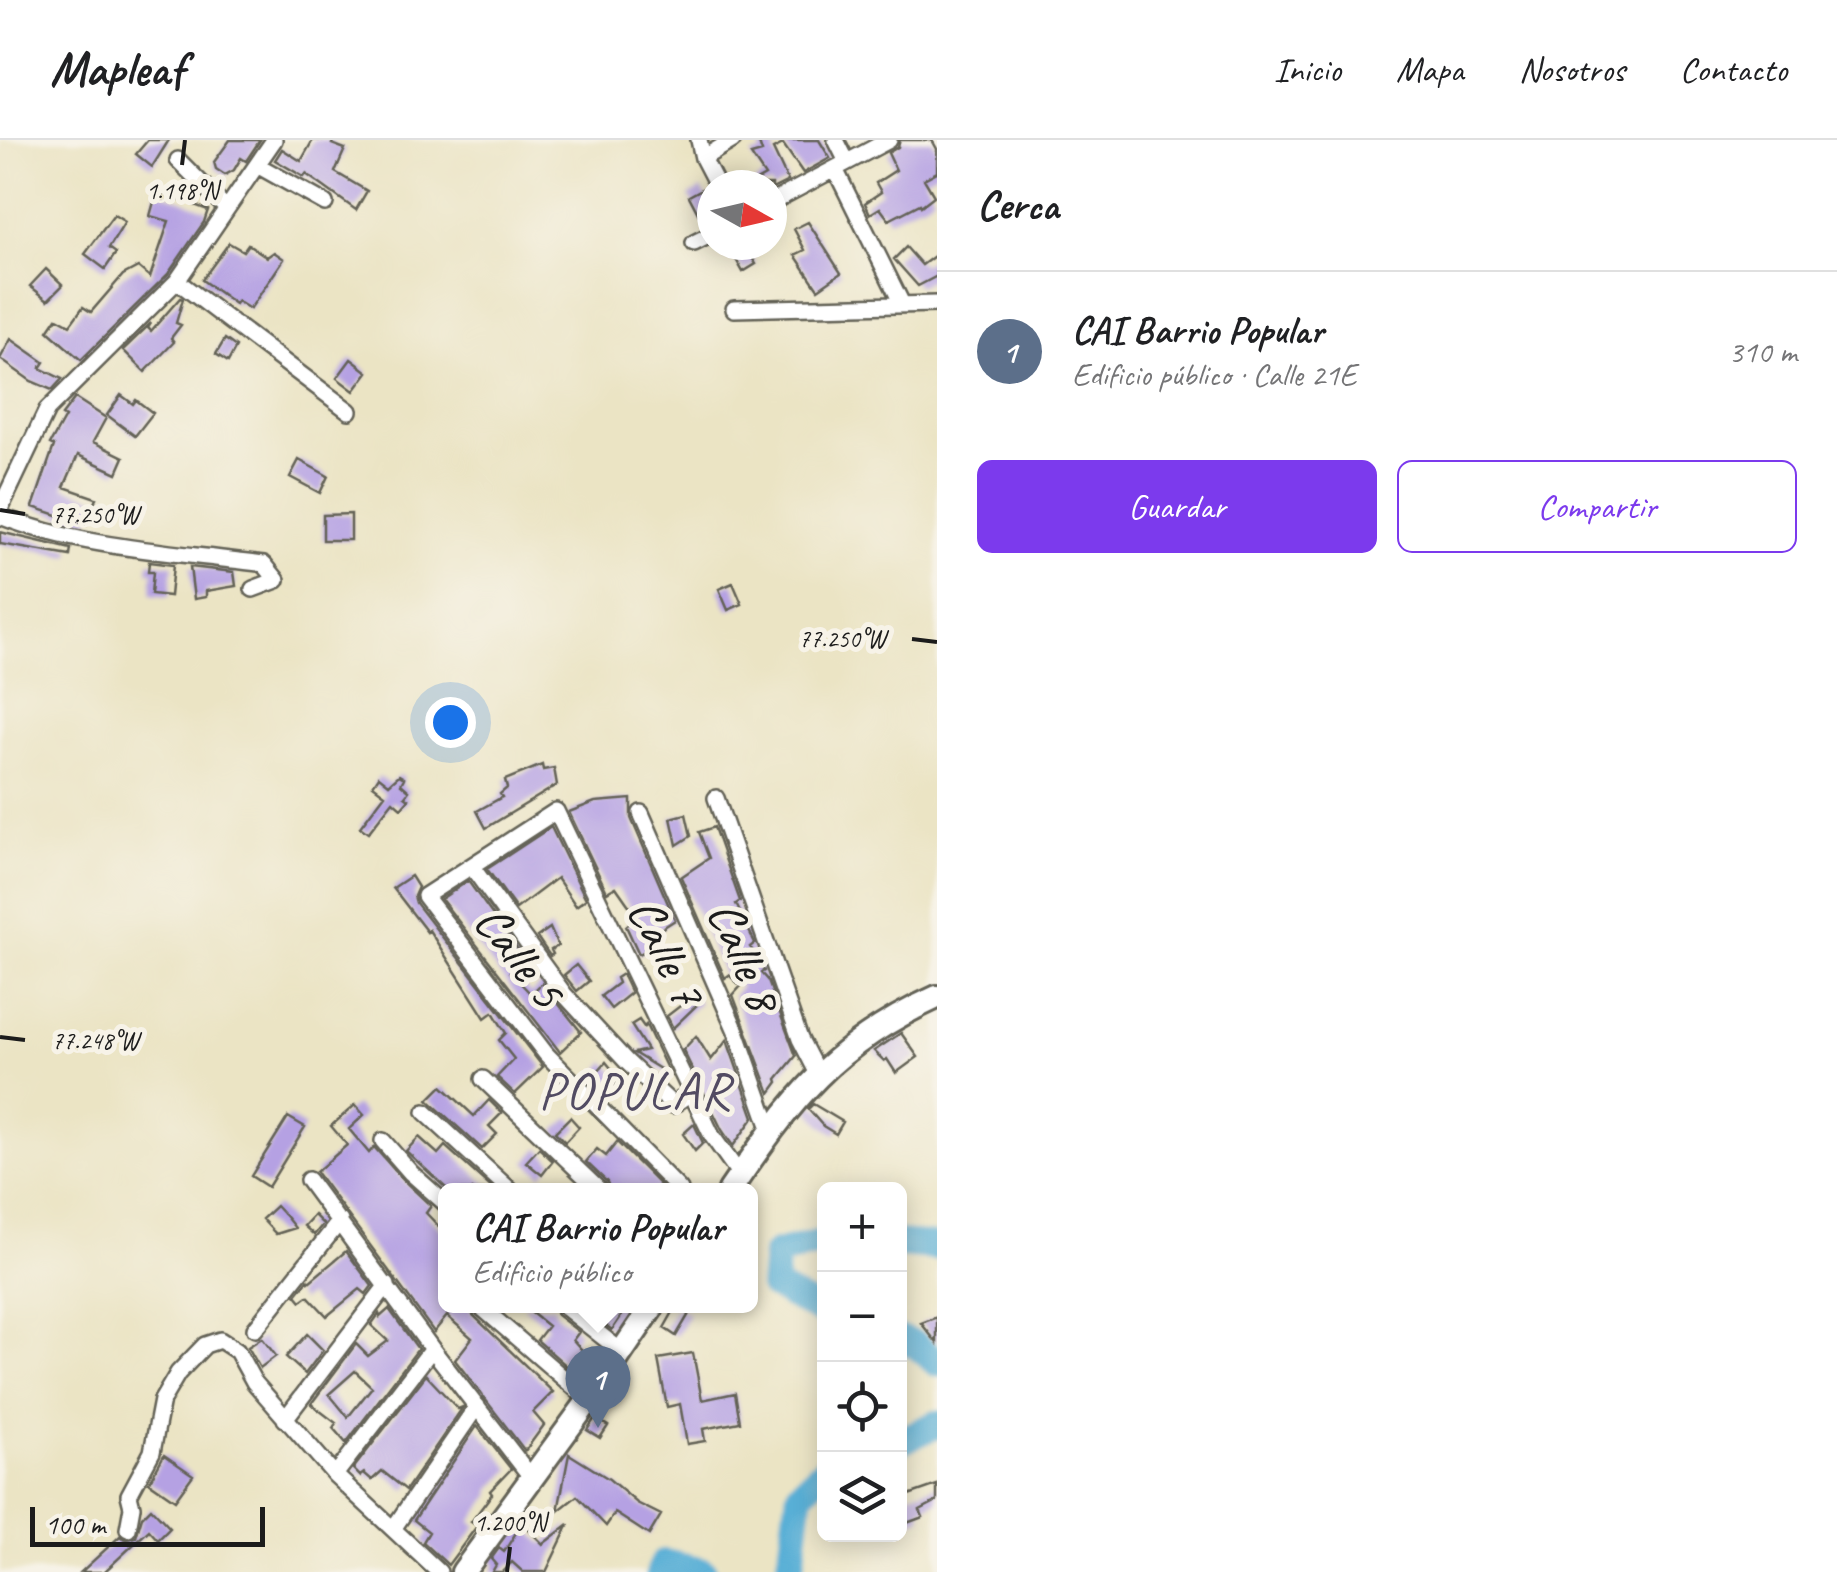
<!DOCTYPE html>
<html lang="es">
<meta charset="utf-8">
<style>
:root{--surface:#fff;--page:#f6f6f6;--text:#202124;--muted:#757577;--line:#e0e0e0;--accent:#7c3aed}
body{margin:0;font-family:Caveat,sans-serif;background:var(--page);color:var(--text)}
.controls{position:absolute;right:30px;bottom:30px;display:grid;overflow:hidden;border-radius:15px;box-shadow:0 5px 25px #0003}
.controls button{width:90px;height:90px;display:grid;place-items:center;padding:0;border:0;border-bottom:2px solid var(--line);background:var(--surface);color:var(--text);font:50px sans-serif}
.compass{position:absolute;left:697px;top:30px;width:90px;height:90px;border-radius:50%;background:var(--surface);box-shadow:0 5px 25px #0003;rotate:98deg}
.scale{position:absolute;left:30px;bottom:25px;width:235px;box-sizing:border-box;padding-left:10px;border:5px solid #1c1c1c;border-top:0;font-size:28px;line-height:35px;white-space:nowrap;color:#1c1c1c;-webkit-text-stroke:8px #f7f3e8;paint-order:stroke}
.you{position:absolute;left:450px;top:582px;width:35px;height:35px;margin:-25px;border:8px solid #fff;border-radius:50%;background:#1a73e8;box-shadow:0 0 0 15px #1a73e833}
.badge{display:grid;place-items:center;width:65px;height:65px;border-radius:50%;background:var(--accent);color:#fff;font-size:32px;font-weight:700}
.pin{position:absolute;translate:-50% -82px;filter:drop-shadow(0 2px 5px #0008)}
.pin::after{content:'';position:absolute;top:52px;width:35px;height:30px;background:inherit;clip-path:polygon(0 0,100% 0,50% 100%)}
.popup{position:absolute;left:438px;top:1043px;width:320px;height:130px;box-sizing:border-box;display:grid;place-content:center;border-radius:15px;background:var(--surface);filter:drop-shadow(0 2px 8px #0005);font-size:32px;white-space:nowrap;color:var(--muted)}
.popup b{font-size:38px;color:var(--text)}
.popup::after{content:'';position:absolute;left:50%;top:100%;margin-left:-20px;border:20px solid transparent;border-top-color:var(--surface)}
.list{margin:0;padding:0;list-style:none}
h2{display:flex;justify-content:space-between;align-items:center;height:130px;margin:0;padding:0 40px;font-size:42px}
h2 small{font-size:32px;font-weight:400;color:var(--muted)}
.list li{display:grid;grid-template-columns:65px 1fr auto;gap:30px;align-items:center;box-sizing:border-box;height:160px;padding:0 40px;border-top:2px solid var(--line)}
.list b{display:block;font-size:38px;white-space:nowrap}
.list p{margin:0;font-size:32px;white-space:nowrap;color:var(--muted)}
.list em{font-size:32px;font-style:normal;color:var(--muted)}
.actions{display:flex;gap:20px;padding:30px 40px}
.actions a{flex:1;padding:22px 0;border:2px solid var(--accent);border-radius:15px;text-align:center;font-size:35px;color:var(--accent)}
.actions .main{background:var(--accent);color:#fff}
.icon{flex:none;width:55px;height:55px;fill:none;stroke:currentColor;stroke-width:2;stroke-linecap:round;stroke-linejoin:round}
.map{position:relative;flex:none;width:937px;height:1432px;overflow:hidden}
header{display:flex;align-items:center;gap:60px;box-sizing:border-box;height:140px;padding:0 50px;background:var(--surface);border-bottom:2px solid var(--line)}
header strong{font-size:48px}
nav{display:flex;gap:55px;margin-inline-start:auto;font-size:35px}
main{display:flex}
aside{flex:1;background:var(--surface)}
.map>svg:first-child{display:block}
</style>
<header>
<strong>Mapleaf</strong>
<nav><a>Inicio</a><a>Mapa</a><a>Nosotros</a><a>Contacto</a></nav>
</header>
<main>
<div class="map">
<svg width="937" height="1432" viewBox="0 0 937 1432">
<rect width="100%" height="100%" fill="#f7f3e8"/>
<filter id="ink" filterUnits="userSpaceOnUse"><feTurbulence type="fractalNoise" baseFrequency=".01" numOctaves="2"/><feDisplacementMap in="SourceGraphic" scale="20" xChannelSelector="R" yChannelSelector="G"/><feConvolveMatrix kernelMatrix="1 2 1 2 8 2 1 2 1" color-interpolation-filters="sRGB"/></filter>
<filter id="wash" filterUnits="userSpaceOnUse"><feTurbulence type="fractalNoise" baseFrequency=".0048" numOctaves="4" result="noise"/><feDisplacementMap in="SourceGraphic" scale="40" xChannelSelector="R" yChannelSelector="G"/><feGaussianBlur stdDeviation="2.25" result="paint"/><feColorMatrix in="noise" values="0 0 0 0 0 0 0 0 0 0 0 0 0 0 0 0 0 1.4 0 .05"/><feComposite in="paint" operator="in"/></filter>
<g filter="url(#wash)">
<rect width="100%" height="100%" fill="#ebe4c4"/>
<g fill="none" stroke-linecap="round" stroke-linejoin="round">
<path stroke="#59afd6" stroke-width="28" d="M 824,1102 L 776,1114 L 773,1146 L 824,1173
M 899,1104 L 937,1107
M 899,1199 L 916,1205 L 937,1223
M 899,1302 L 937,1284
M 660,1432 L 664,1423 L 703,1432
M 790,1432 L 800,1353 L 824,1330"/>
</g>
<g id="blocks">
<path fill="#b5a1e3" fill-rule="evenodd" d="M 148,0 L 169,0 L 152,27 L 136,14 Z
M 230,0 L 260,0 L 246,21 L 241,18 L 234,30 L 225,35 L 216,29 L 214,22 Z
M 313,0 L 334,0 L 332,4 L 345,9 L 335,32 L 367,51 L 356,70 L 306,34 L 304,37 L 275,20 L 282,9 L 301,21 Z
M 758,0 L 819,0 L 830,18 L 803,33 L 783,4 L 773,9 L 788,41 L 772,49 L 772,45 L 749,45 L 765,36 L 751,15 L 762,12 Z
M 900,0 L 932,0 L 937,9 L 937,32 L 924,39 L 934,56 L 921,66 L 920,64 L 889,80 L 880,68 L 870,74 L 865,63 L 881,52 L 876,43 L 896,30 L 888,13 L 898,7 Z
M 702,49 L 712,68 L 702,81 L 689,56 Z
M 157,51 L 208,70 L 204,82 L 168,134 L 81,220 L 48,191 L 57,178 L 70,185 L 83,167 L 91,172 L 123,135 L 138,127 L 150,137 L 169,81 L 150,76 Z
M 114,75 L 125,82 L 109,108 L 116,113 L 105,129 L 85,114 Z
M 808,82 L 841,133 L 818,149 L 795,115 L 805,110 L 794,89 Z
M 229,103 L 243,111 L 248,104 L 267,117 L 274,112 L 284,119 L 250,169 L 237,161 L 235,164 L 202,140 Z
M 744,105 L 756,124 L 743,132 L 733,114 Z
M 906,107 L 922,125 L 937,114 L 937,136 L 918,146 L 894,119 Z
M 46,129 L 63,145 L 48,160 L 30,146 Z
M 180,158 L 183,159 L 176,183 L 181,185 L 171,198 L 174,202 L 145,232 L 123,210 L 151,183 L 148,188 L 151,191 Z
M 11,199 L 44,222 L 40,228 L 62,239 L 52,250 L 31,241 L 0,219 Z
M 225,199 L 236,207 L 228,222 L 216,214 Z
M 351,219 L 368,232 L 354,251 L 337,238 Z
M 121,255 L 133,264 L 136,260 L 153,273 L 135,296 L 107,275 Z
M 75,258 L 106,278 L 93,302 L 124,317 L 117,333 L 78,315 L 64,347 L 96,358 L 87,385 L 33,367 L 54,306 L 50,304 L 65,277 L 62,275 Z
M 299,320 L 328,336 L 320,353 L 290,337 Z
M 351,374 L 351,400 L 323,400 L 323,375 Z
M 0,392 L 71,409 L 70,416 L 0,404 Z
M 149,422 L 173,425 L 170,456 L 151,454 L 153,432 L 148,432 Z
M 190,427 L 234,432 L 236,446 L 206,451 L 206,457 L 194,459 Z
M 733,443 L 742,464 L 728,470 L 719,449 Z
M 542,625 L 543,630 L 554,628 L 557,645 L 486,688 L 477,671 L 502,657 L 500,654 L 507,648 L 505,640 Z
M 399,635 L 404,638 L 401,644 L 409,651 L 405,656 L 409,659 L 401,668 L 393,661 L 368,693 L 360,687 L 385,654 L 373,645 L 379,636 L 389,644 Z
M 631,659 L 631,678 L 675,780 L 650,796 L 655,806 L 639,814 L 626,786 L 637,777 L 616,747 L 607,752 L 569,672 L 595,662 Z
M 686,674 L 691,696 L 677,705 L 671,678 Z
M 551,687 L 586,759 L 576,766 L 557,738 L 516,769 L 487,729 Z
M 714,687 L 740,761 L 736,764 L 755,803 L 750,807 L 761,822 L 759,824 L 764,831 L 761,833 L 768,841 L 796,916 L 777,939 L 778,942 L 770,953 L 733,855 L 741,846 L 729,835 L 725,838 L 681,737 L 709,718 L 699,692 Z
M 411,736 L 418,747 L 414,756 L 416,763 L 543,927 L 515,954 L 497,937 L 514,919 L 499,900 L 506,893 L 493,872 L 485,878 L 429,790 L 427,792 L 393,748 Z
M 468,741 L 526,821 L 510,832 L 531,854 L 542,843 L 581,892 L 560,912 L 441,759 Z
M 550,788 L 558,806 L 551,810 L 553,814 L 550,816 L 537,797 Z
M 576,825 L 589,841 L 577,851 L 564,835 Z
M 622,834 L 631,853 L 611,869 L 601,856 L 618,843 L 616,838 Z
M 693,856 L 699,863 L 673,888 L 667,876 Z
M 639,880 L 644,887 L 646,885 L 670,935 L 634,913 L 647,910 L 631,885 Z
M 901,893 L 918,917 L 896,933 L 887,919 L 884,921 L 874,911 Z
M 696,896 L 711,920 L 727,900 L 754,977 L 733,1006 L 722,990 L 683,910 Z
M 606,922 L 620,939 L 605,958 L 589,941 Z
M 442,946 L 474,976 L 489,960 L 502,973 L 489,986 L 497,994 L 482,1009 L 428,960 Z
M 813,964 L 843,982 L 836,994 L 823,986 L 808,969 Z
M 355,965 L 364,975 L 349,989 L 369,1013 L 374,1007 L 403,1040 L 431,1066 L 426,1073 L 446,1094 L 446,1166 L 469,1166 L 473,1175 L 553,1252 L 533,1272 L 544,1285 L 525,1311 L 455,1220 L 472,1198 L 447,1176 L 434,1192 L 316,1032 L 347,1005 L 331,986 Z
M 288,977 L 305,987 L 268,1047 L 251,1036 Z
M 570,977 L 579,987 L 565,1002 L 555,992 Z
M 694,984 L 703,1003 L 695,1011 L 683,994 Z
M 419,997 L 438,1014 L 445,1006 L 494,1050 L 448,1050 L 406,1011 Z
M 617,1002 L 665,1050 L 610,1050 L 607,1042 L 586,1022 L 597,1009 L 606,1016 Z
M 539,1008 L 553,1021 L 542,1035 L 526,1022 Z
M 276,1066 L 287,1078 L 295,1088 L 276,1094 L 273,1091 L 262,1079 Z
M 314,1075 L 323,1084 L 314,1095 L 304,1086 Z
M 346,1111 L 372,1146 L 366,1154 L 360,1149 L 327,1176 L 308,1156 L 301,1161 L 296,1155 L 308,1140 L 309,1142 Z
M 523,1166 L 553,1166 L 557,1175 L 579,1192 L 573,1200 L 589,1218 L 578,1236 L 537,1200 L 548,1186 Z
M 581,1166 L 628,1166 L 612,1190 Z
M 676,1167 L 689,1174 L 676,1196 L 664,1188 Z
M 389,1169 L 418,1209 L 346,1303 L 333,1288 L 336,1283 L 311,1264 L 356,1204 L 368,1216 L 388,1201 L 371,1185 L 379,1174 L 380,1177 ZM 355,1231 L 372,1247 L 348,1277 L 329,1254 Z
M 937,1177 L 937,1203 L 921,1183 Z
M 307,1194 L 323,1210 L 305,1234 L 286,1217 Z
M 262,1198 L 276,1216 L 260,1228 L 248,1207 Z
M 693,1213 L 702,1260 L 735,1253 L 740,1282 L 703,1289 L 705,1301 L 687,1304 L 680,1264 L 667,1267 L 658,1219 Z
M 426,1235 L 458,1269 L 463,1267 L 406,1350 L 382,1331 L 372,1340 L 364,1333 L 360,1336 L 353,1329 Z
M 595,1278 L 608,1286 L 600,1298 L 587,1290 Z
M 477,1286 L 511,1329 L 490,1351 L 492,1354 L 471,1382 L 477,1386 L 448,1425 L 423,1402 L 429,1392 L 414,1380 Z
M 569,1314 L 609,1339 L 637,1363 L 661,1375 L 649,1395 L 615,1373 L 606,1386 L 577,1356 L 558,1371 Z
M 164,1315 L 193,1335 L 175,1360 L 149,1342 Z
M 937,1345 L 937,1361 L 920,1370 L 923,1377 L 904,1384 L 903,1380 L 900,1381 L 900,1369 L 904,1367 L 900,1358 Z
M 151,1368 L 170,1388 L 158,1400 L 149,1390 L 104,1432 L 81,1432 L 120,1396 L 127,1400 L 136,1397 L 142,1377 Z
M 522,1383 L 543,1404 L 569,1384 L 546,1432 L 523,1432 L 512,1422 L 502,1432 L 492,1432 L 496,1425 L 491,1419 L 499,1408 L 504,1412 Z"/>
</g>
</g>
<g filter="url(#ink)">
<use href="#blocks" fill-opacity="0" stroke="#646257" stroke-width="2.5"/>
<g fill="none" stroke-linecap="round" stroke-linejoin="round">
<g stroke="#646257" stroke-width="20">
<path id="street" d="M 699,0 L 703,18 L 717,45
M 836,0 L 847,22
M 703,18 L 733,0
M 178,20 L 226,68
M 257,25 L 325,63
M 835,29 L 902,164
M 772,62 L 889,0
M 694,103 L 712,94
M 177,141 L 349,271
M 734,169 L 937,164
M 0,369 L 47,270 L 177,141 L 274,0
M 0,376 C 84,409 175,412 264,424 L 277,440 L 253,449
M 716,658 L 800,899 L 818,934
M 641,673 L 736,891 L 771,991
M 472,727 L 564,854 L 627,922 L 673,965 L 692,952
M 483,939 L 599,1050
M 425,972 L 510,1050
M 383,1001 L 411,1033 L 446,1064
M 308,1040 L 432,1209 L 531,1337
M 680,1050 L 546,914 L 425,756 L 556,671 L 712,996 L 740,1035
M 480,1166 L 589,1260
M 564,1166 L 622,1212
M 255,1189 L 340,1081
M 285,1279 L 387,1145
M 335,1335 L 432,1209
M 128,1389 L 132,1367 L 129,1355 L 152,1312 L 162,1260 L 178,1233 L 205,1205 L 220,1200 L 237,1211 L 254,1242 L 335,1335 L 439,1432
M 393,1389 L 477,1266"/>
</g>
<g stroke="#646257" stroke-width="28">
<path id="secondary" d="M 730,1050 C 792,959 833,904 937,857
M 463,1432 L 589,1260 L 653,1166"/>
</g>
<use href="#street" stroke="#fff" stroke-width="15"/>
<use href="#secondary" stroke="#fff" stroke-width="22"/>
</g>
</g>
<path fill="none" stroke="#1c1c1c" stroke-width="4" d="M 182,25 L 185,0M 0,370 L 25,374M 912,499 L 937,502M 0,897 L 25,900M 507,1432 L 510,1407"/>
<g text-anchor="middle" stroke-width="10" stroke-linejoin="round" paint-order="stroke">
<g font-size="50" fill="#1c1c1c" stroke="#f7f3e8">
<text transform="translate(668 811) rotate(64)" y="18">Calle 7</text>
<text transform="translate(521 815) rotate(53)" y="18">Calle 5</text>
<text transform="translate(746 815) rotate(67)" y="18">Calle 8</text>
</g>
<g font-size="52" letter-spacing="2.5" fill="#524b62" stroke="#f7f3e8">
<text x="635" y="968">POPULAR</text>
</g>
</g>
<g font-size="25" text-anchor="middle" fill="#1c1c1c" stroke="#f7f3e8" stroke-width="10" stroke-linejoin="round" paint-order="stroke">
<text x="182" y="59">1.198°N</text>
<text x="95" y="383">77.250°W</text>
<text x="842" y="507">77.250°W</text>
<text x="95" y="909">77.248°W</text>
<text x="510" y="1391">1.200°N</text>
</g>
</svg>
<div class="controls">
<button>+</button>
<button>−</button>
<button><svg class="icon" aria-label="locate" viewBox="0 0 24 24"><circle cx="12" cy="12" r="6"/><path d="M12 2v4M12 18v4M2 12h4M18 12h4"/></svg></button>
<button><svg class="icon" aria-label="layers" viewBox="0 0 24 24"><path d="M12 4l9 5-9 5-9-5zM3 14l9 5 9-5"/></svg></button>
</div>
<svg class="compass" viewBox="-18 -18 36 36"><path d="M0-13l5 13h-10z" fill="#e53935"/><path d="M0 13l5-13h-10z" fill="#757577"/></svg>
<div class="scale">100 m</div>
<div class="you"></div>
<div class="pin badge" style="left:598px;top:1288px;background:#5c6f8a">1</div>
<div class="popup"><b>CAI Barrio Popular</b>Edificio público</div>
</div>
<aside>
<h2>Cerca<small></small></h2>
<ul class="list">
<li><span class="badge" style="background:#5c6f8a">1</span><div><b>CAI Barrio Popular</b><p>Edificio público · Calle 21E</p></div><em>310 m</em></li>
</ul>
<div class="actions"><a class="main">Guardar</a><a>Compartir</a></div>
</aside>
</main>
